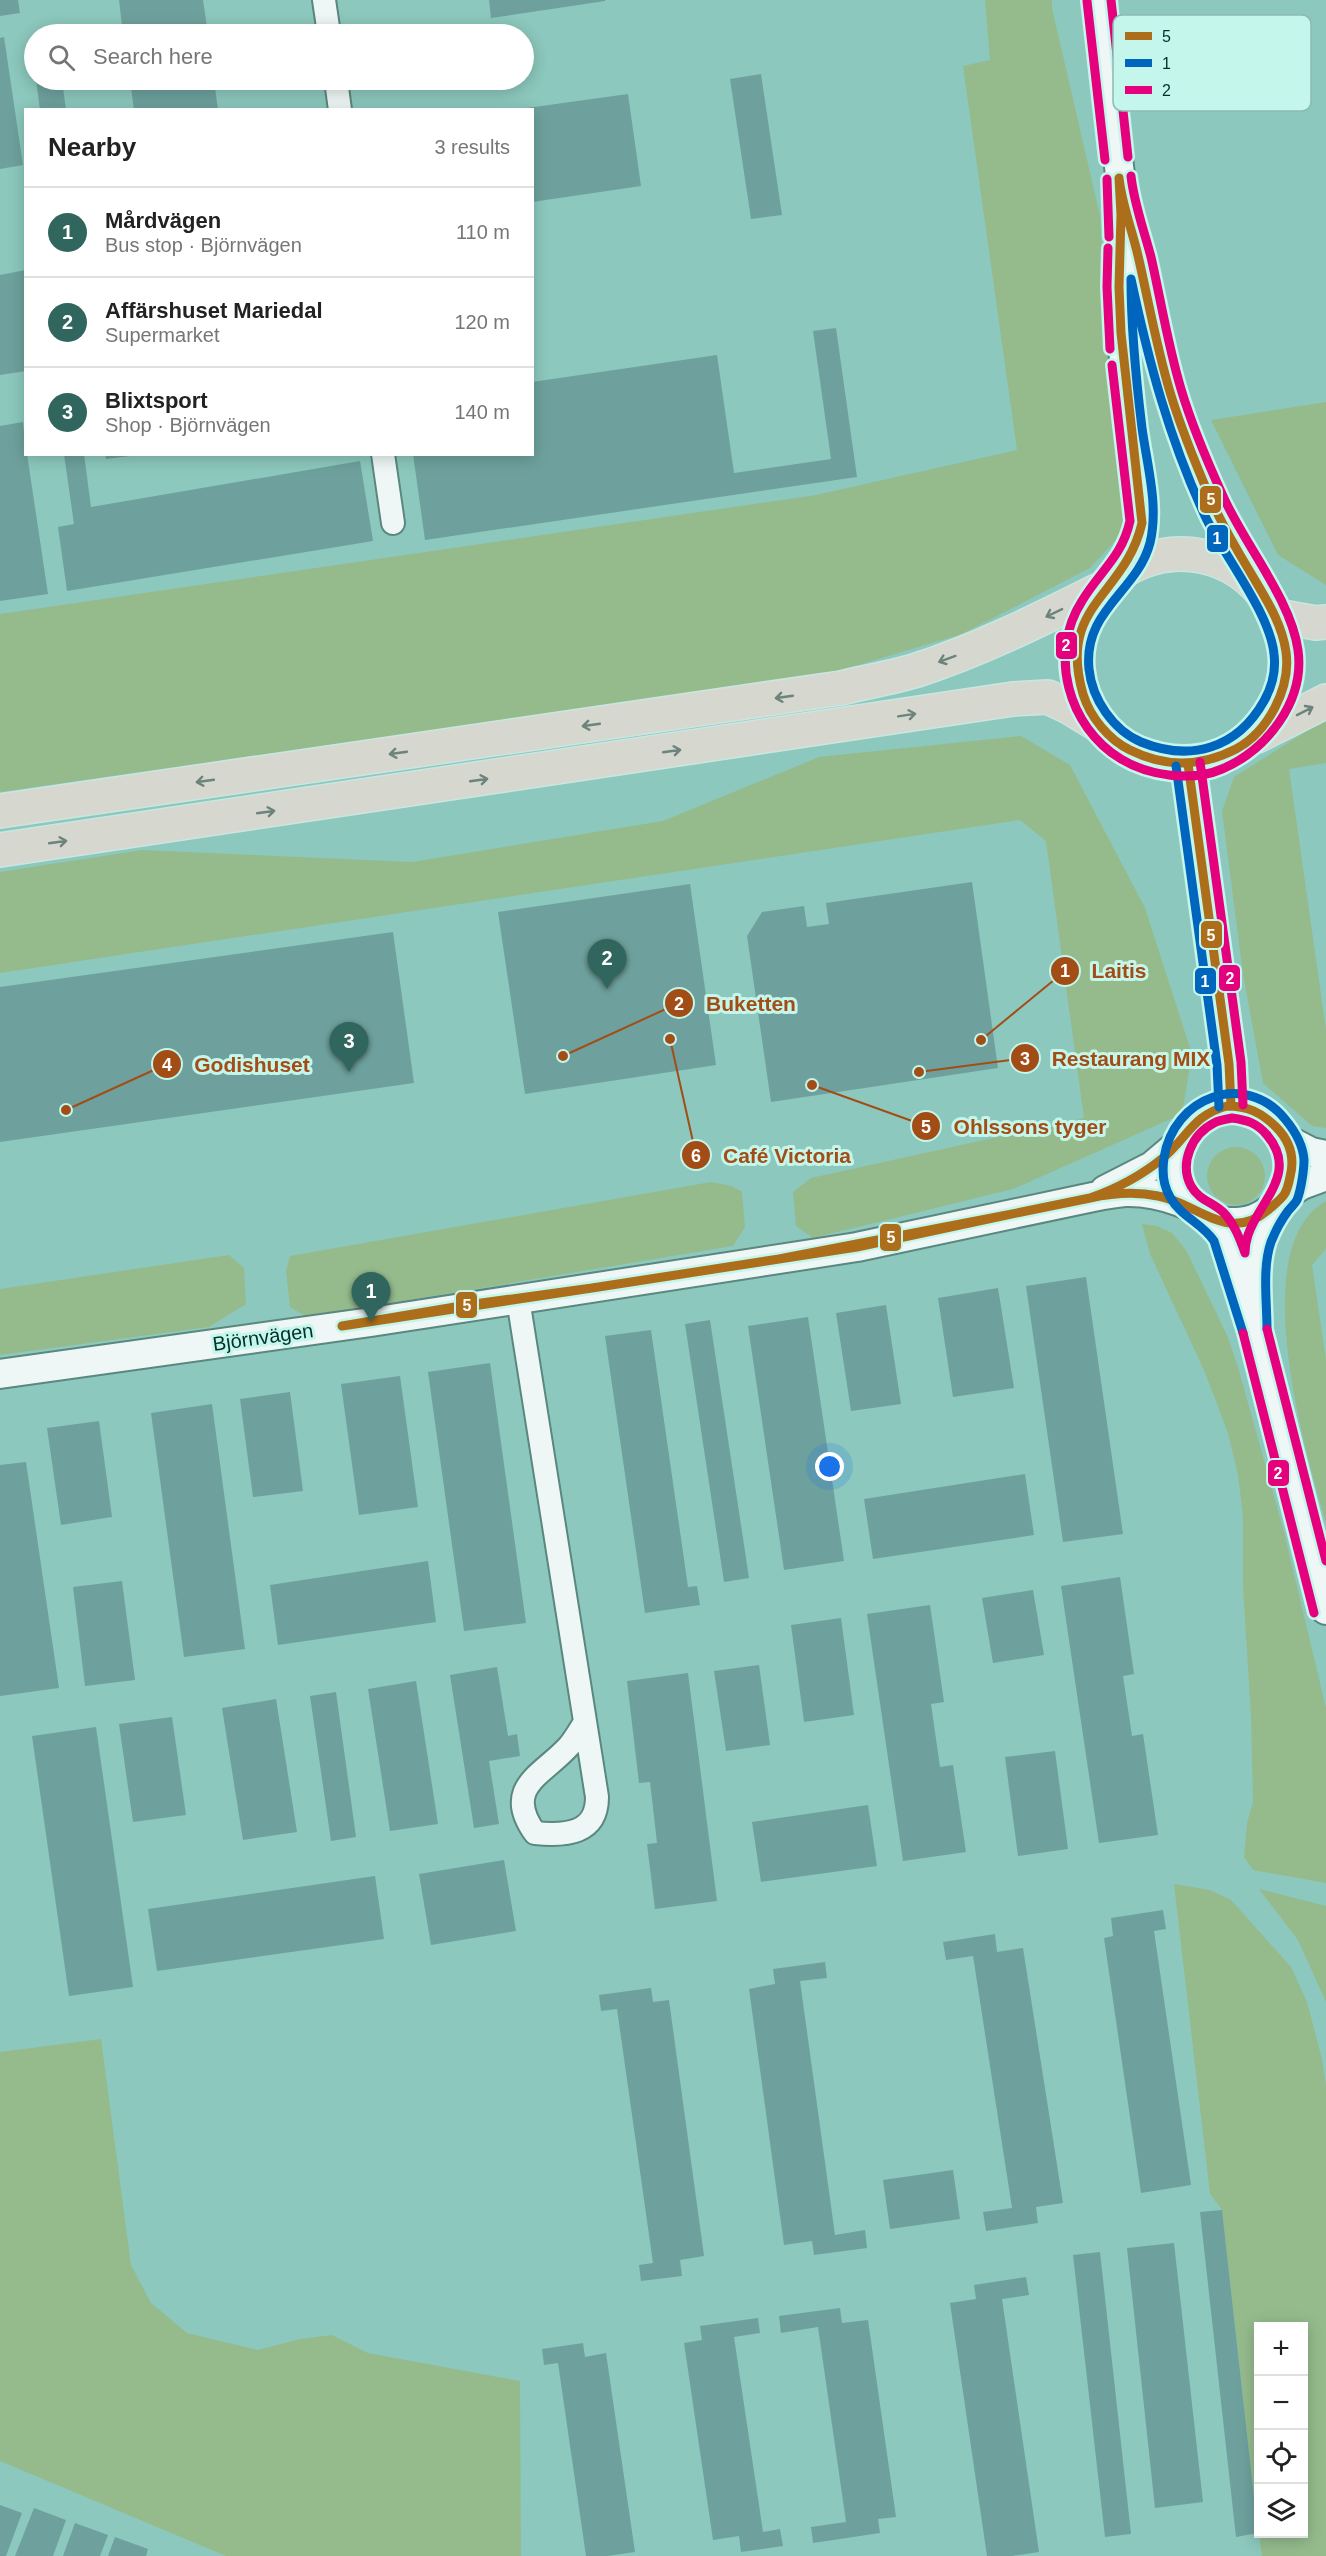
<!DOCTYPE html>
<meta charset="utf-8">
<style>
:root{--surface:#fff;--page:#f6f6f6;--text:#222;--muted:#767676;--line:#e0e0e0;--accent:#31665e}
body{margin:0;font-family:Arial,sans-serif;background:var(--page);color:var(--text)}
.controls{position:absolute;right:18px;bottom:18px;display:grid;overflow:hidden;border-radius:0px;box-shadow:0 3px 15px #0003}
.controls button{width:54px;height:54px;display:grid;place-items:center;padding:0;border:0;border-bottom:2px solid var(--line);background:var(--surface);color:var(--text);font:30px sans-serif}
.you{position:absolute;left:830px;top:1467px;width:21px;height:21px;margin:-15px;border:4px solid #fff;border-radius:50%;background:#1a73e8;box-shadow:0 0 0 9px #1a73e833}
.badge{display:grid;place-items:center;width:39px;height:39px;border-radius:50%;background:var(--accent);color:#fff;font-size:20px;font-weight:700}
.pin{position:absolute;translate:-50% -50px;filter:drop-shadow(0 2px 3px #0008)}
.pin::after{content:'';position:absolute;top:32px;width:21px;height:18px;background:inherit;clip-path:polygon(0 0,100% 0,50% 100%)}
.list{margin:0;padding:0;list-style:none}
h2{display:flex;justify-content:space-between;align-items:center;height:78px;margin:0;padding:0 24px;font-size:26px}
h2 small{font-size:20px;font-weight:400;color:var(--muted)}
.list li{display:grid;grid-template-columns:39px 1fr auto;gap:18px;align-items:center;box-sizing:border-box;height:90px;padding:0 24px;border-top:2px solid var(--line)}
.list b{display:block;font-size:22px;white-space:nowrap}
.list p{margin:0;font-size:20px;white-space:nowrap;color:var(--muted)}
.list em{font-size:20px;font-style:normal;color:var(--muted)}
.icon{flex:none;width:33px;height:33px;fill:none;stroke:currentColor;stroke-width:2;stroke-linecap:round;stroke-linejoin:round}
.map{position:relative;flex:none;width:1326px;height:2556px;overflow:hidden}
.search{position:absolute;background:var(--surface);box-shadow:0 3px 15px #0003;left:24px;top:24px;width:510px;height:66px;display:flex;align-items:center;gap:15px;box-sizing:border-box;padding:0 21px;border-radius:33px;color:var(--muted);font-size:22px}
.panel{position:absolute;background:var(--surface);box-shadow:0 3px 15px #0003;left:24px;top:108px;width:510px;height:348px;border-radius:0px}
.map>svg:first-child{display:block}
</style>
<div class="map">
<svg width="1326" height="2556" viewBox="0 0 1326 2556">
<rect width="100%" height="100%" fill="#8cc8bd"/>
<path fill="#95bb8d" d="M 985,0 L 1052,0 L 1052,8 L 1100,216 L 1103,275 L 1128,527 L 1090,568 L 962,634 L 828,674 L 0,792 L 0,614 L 816,495 L 1017,450 L 963,66 L 990,60 Z
M 1326,402 L 1326,585 L 1278,555 L 1211,420 Z
M 1326,719 L 1326,763 L 1289,769 L 1326,1030 L 1326,1128 L 1312,1126 L 1263,1083 L 1243,974 L 1222,811 L 1234,777 Z
M 1021,736 L 1070,765 L 1145,908 L 1192,1054 L 1182,1114 L 1013,1189 L 813,1238 L 796,1226 L 793,1192 L 811,1178 L 1084,1118 L 1046,841 L 1020,820 L 0,973 L 0,872 L 142,850 L 412,862 L 663,821 L 819,757 Z
M1207 1176a29 29 0 1 1 58 0a29 29 0 1 1-58 0Z
M 711,1182 L 732,1186 L 742,1192 L 745,1227 L 733,1246 L 307,1317 L 290,1307 L 286,1271 L 290,1256 Z
M 1326,1201 L 1326,1249 L 1312,1265 L 1326,1360 L 1326,1522 C 1305,1451 1245,1246 1326,1201 Z
M 1142,1224 L 1157,1226 L 1172,1233 L 1186,1250 L 1227,1335 L 1238,1367 L 1284,1532 L 1326,1708 L 1326,1883 L 1253,1870 L 1244,1857 L 1247,1823 L 1253,1802 L 1251,1716 L 1243,1587 L 1243,1517 L 1238,1475 L 1228,1433 L 1204,1370 L 1150,1254 Z
M 229,1255 L 244,1268 L 246,1304 L 209,1327 L 0,1355 L 0,1289 Z
M 1174,1884 L 1210,1890 L 1231,1900 L 1291,1967 L 1307,2002 L 1322,2059 L 1326,2086 L 1326,2556 L 1262,2556 L 1259,2534 L 1304,2534 L 1304,2326 L 1258,2326 L 1258,2533 L 1222,2210 L 1210,2194 Z
M 1259,1889 L 1326,1906 L 1326,2002 L 1298,1940 Z
M 101,2039 L 131,2265 L 151,2303 L 187,2333 L 258,2350 L 300,2339 L 332,2335 L 368,2353 L 520,2381 L 521,2556 L 226,2556 L 0,2461 L 0,2052 Z"/>
<path fill="#6ea19d" d="M 0,0 L 18,0 L 20,13 L 0,16 Z
M 119,0 L 203,0 L 208,34 L 123,34 Z
M 489,0 L 605,0 L 605,1 L 491,18 Z
M 4,37 L 23,165 L 0,169 L 0,38 Z
M 761,74 L 782,215 L 751,219 L 730,79 Z
M 36,80 L 62,80 L 66,110 L 40,110 Z
M 130,80 L 214,80 L 218,110 L 134,110 Z
M 628,94 L 641,186 L 532,202 L 532,110 L 527,108 Z
M 26,270 L 26,371 L 0,375 L 0,275 Z
M 836,328 L 857,477 L 425,540 L 413,454 L 532,454 L 532,382 L 717,355 L 734,473 L 831,459 L 813,331 Z
M 23,422 L 26,454 L 27,454 L 48,594 L 0,601 L 0,426 Z
M 64,454 L 84,454 L 91,507 L 360,461 L 373,541 L 67,591 L 58,527 L 74,524 Z
M 105,454 L 130,454 L 130,456 L 106,459 Z
M 972,882 L 998,1068 L 771,1102 L 747,936 L 762,912 L 804,906 L 807,927 L 829,924 L 826,903 Z
M 690,884 L 716,1065 L 525,1094 L 498,912 Z
M 393,932 L 414,1083 L 0,1142 L 0,987 Z
M 1086,1277 L 1123,1534 L 1063,1542 L 1026,1286 Z
M 998,1288 L 1014,1388 L 953,1397 L 938,1298 Z
M 886,1305 L 901,1404 L 851,1411 L 836,1313 Z
M 808,1317 L 844,1561 L 784,1570 L 748,1326 Z
M 710,1320 L 749,1578 L 724,1582 L 685,1324 Z
M 651,1330 L 688,1587 L 697,1586 L 700,1605 L 645,1613 L 605,1336 Z
M 490,1363 L 526,1623 L 464,1631 L 428,1372 Z
M 400,1376 L 418,1507 L 359,1515 L 341,1384 Z
M 290,1392 L 303,1491 L 253,1497 L 240,1399 Z
M 212,1404 L 245,1649 L 184,1657 L 151,1413 Z
M 99,1421 L 112,1517 L 61,1525 L 47,1428 Z
M 26,1462 L 59,1688 L 0,1696 L 0,1465 Z
M 1025,1474 L 1034,1535 L 873,1559 L 864,1499 Z
M 428,1561 L 436,1622 L 278,1645 L 270,1585 Z
M 1120,1577 L 1134,1674 L 1123,1676 L 1132,1736 L 1143,1734 L 1158,1835 L 1099,1843 L 1061,1586 Z
M 122,1581 L 135,1680 L 85,1686 L 73,1587 Z
M 1033,1590 L 1044,1655 L 993,1663 L 982,1598 Z
M 930,1605 L 944,1702 L 931,1704 L 940,1767 L 953,1765 L 966,1852 L 903,1861 L 867,1614 Z
M 841,1618 L 854,1715 L 804,1722 L 791,1625 Z
M 759,1665 L 770,1745 L 726,1751 L 714,1671 Z
M 497,1667 L 508,1736 L 517,1734 L 520,1756 L 489,1761 L 499,1824 L 474,1828 L 450,1675 Z
M 688,1673 L 717,1901 L 655,1909 L 647,1844 L 657,1843 L 650,1782 L 639,1783 L 627,1681 Z
M 416,1681 L 438,1824 L 390,1831 L 368,1689 Z
M 336,1692 L 356,1837 L 331,1841 L 310,1696 Z
M 276,1699 L 297,1832 L 243,1840 L 222,1708 Z
M 172,1717 L 186,1815 L 133,1822 L 119,1724 Z
M 96,1727 L 133,1987 L 69,1996 L 32,1736 Z
M 1055,1751 L 1068,1849 L 1018,1856 L 1005,1757 Z
M 868,1805 L 877,1866 L 761,1882 L 752,1822 Z
M 504,1860 L 516,1931 L 431,1945 L 419,1874 Z
M 375,1876 L 384,1939 L 157,1971 L 148,1909 Z
M 1163,1910 L 1166,1929 L 1154,1931 L 1191,2185 L 1141,2193 L 1104,1938 L 1113,1936 L 1111,1918 Z
M 995,1934 L 997,1952 L 1023,1948 L 1063,2203 L 1036,2207 L 1038,2223 L 986,2231 L 983,2212 L 1012,2208 L 973,1956 L 946,1960 L 943,1942 Z
M 825,1962 L 827,1978 L 800,1981 L 835,2235 L 865,2230 L 867,2248 L 814,2255 L 812,2241 L 784,2245 L 749,1989 L 775,1984 L 773,1969 Z
M 651,1988 L 653,2002 L 669,2000 L 704,2256 L 680,2260 L 682,2276 L 641,2281 L 639,2265 L 653,2263 L 617,2009 L 601,2011 L 599,1995 Z
M 953,2170 L 960,2219 L 890,2229 L 883,2180 Z
M 1222,2210 L 1258,2533 L 1236,2537 L 1200,2212 Z
M 1174,2243 L 1203,2502 L 1155,2508 L 1127,2248 Z
M 1100,2252 L 1131,2534 L 1105,2537 L 1073,2255 Z
M 1026,2277 L 1029,2295 L 1002,2299 L 1039,2552 L 1012,2556 L 987,2556 L 950,2303 L 976,2299 L 974,2285 Z
M 840,2308 L 842,2323 L 868,2320 L 896,2517 L 878,2519 L 880,2533 L 813,2543 L 811,2527 L 846,2522 L 818,2327 L 781,2333 L 779,2316 Z
M 758,2318 L 760,2333 L 734,2337 L 763,2532 L 780,2529 L 783,2546 L 741,2552 L 739,2536 L 713,2540 L 684,2343 L 702,2340 L 700,2326 Z
M 583,2343 L 585,2357 L 606,2353 L 635,2552 L 607,2556 L 586,2556 L 558,2363 L 544,2365 L 542,2349 Z
M 0,2505 L 22,2513 L 6,2556 L 0,2556 Z
M 34,2508 L 66,2520 L 53,2556 L 15,2556 Z
M 75,2523 L 108,2535 L 100,2556 L 63,2556 Z
M 115,2537 L 148,2549 L 146,2556 L 108,2556 Z"/>
<g fill="none" stroke-linecap="round" stroke-linejoin="round">
<g stroke="#5a877f" stroke-width="26">
<path id="minor" d="M 324,0 L 329,34
M 336,80 L 340,110
M 383,454 L 393,523
M 518,1299 L 597,1797 C 597,1834 566,1836 535,1833 C 502,1787 543,1775 569,1746 C 575,1739 580,1730 585,1722"/>
</g>
<g stroke="#5a877f" stroke-width="32">
<path id="tertiary" d="M 1099,0 L 1124,208 L 1137,250 L 1160,353 L 1176,413 L 1206,487 L 1237,551 L 1267,599
M 1117,577 L 1136,546 L 1142,522 L 1126,395 L 1119,275 L 1122,228
M 1188,764 L 1229,1064 L 1231,1106
M 1286,1139 L 1311,1152 L 1326,1155
M 1178,1144 C 1174,1174 1175,1184 1193,1208
M 1105,1190 L 1152,1166 L 1178,1144 L 1187,1128 L 1209,1111 L 1231,1106 L 1249,1108 L 1267,1116 L 1286,1139 L 1292,1160 L 1286,1195 C 1263,1219 1248,1225 1215,1221
M 1286,1195 L 1302,1185 L 1326,1176
M 1278,1204 L 1259,1239 L 1255,1264 L 1255,1330 L 1326,1610
M 0,1374 L 371,1322 L 857,1247 L 1093,1197 C 1103,1195 1114,1193 1125,1192 C 1157,1191 1205,1205 1224,1234 C 1238,1256 1247,1303 1255,1330"/>
</g>
<g stroke="#cbe6e1" stroke-width="36">
<path id="trunk" d="M1076 659a105 105 0 1 1 210 0a105 105 0 1 1-210 0Z
M 1277,616 L 1316,623 L 1326,622
M 1257,736 L 1326,701
M 0,811 L 841,688 C 865,682 890,678 914,671 C 980,650 1043,618 1105,587
M 0,850 L 1013,699 L 1048,697 L 1069,707 L 1100,726"/>
</g>
<use href="#minor" stroke="#eef7f5" stroke-width="22"/>
<use href="#tertiary" stroke="#eef7f5" stroke-width="28"/>
<use href="#trunk" stroke="#d6d7ce" stroke-width="33"/>
<g stroke="#c5f6ec" stroke-width="14">
<path id="bus-1" d="M 1119,178 C 1122,206 1133,232 1139,260 C 1149,304 1157,349 1170,392 C 1181,429 1196,465 1211,500 C 1222,524 1235,547 1249,570 C 1264,596 1282,622 1286,652 C 1291,688 1268,732 1236,749 C 1201,767 1166,768 1130,750 C 1109,740 1090,717 1083,694 C 1057,604 1125,597 1142,523 L 1121,333 L 1119,287 L 1121,215 Z
M 1188,764 L 1229,1064 L 1231,1106
M 1227,1106 C 1247,1106 1261,1112 1276,1127 C 1290,1141 1295,1158 1290,1177 C 1286,1197 1283,1197 1268,1210 C 1228,1244 1198,1203 1158,1196 C 1135,1191 1113,1193 1090,1198 C 1116,1189 1142,1175 1163,1158 C 1188,1137 1193,1115 1227,1106 Z
M 1002,1216 L 1090,1198
M 1002,1216 L 1090,1198
M 779,1259 L 1002,1216
M 779,1259 L 857,1247 L 1002,1216
M 592,1288 L 779,1259
M 592,1288 L 779,1259
M 342,1326 L 467,1305 L 592,1288
M 342,1326 L 592,1288"/>
</g>
<g stroke="#c5f6ec" stroke-width="14">
<path id="bus-2" d="M 1131,279 C 1149,363 1169,438 1205,516 C 1224,556 1270,613 1274,654 C 1276,670 1272,687 1264,701 C 1237,749 1190,762 1141,742 C 1113,730 1092,699 1089,669 C 1083,610 1137,592 1150,543 C 1159,506 1147,465 1142,428 C 1136,379 1131,329 1131,279 Z
M 1176,766 L 1217,1065 L 1219,1107
M 1243,1333 L 1214,1241 C 1202,1223 1181,1217 1170,1197 C 1163,1185 1162,1171 1164,1158 C 1173,1097 1245,1070 1285,1119 C 1295,1131 1303,1144 1304,1160 C 1304,1170 1301,1190 1297,1200 C 1295,1204 1291,1207 1288,1211 C 1282,1219 1275,1232 1271,1242 C 1262,1268 1267,1302 1267,1329"/>
</g>
<g stroke="#c5f6ec" stroke-width="14">
<path id="bus-3" d="M 1111,0 L 1128,157
M 1087,1 L 1105,160
M 1107,179 L 1109,237
M 1108,248 L 1107,287 L 1110,349
M 1112,365 L 1130,521 C 1122,557 1100,571 1082,601 C 1048,654 1068,727 1121,759 C 1149,776 1192,782 1222,769 C 1267,750 1305,701 1298,650 C 1291,599 1244,544 1223,496 C 1207,461 1192,426 1181,389 C 1168,346 1161,301 1151,257 C 1144,230 1134,204 1131,176
M 1200,762 L 1241,1062 L 1243,1105
M 1232,1118 C 1247,1120 1257,1123 1267,1135 C 1299,1173 1260,1200 1248,1235 C 1246,1241 1245,1248 1245,1253 C 1240,1239 1234,1223 1223,1212 C 1212,1202 1199,1200 1191,1186 C 1179,1163 1192,1134 1214,1123 C 1219,1120 1226,1119 1232,1118 Z
M 1267,1329 L 1326,1561
M 1243,1333 L 1314,1613"/>
</g>
<use href="#bus-1" stroke="#ac6e1a" stroke-width="9"/>
<use href="#bus-2" stroke="#0065bd" stroke-width="9"/>
<use href="#bus-3" stroke="#e5007d" stroke-width="9"/>
</g>
<defs><path id="oneway-shaft" d="M-6 0H5M1.5-3L5.5 0L1.5 3" fill="none" stroke-width="1.6" stroke-linecap="round" stroke-linejoin="round" transform="scale(1.5)"/></defs>
<g stroke="#6b847c">
<use href="#oneway-shaft" transform="translate(1054 613) rotate(154)"/>
<use href="#oneway-shaft" transform="translate(947 659) rotate(160)"/>
<use href="#oneway-shaft" transform="translate(784 697) rotate(172)"/>
<use href="#oneway-shaft" transform="translate(1305 711) rotate(-27)"/>
<use href="#oneway-shaft" transform="translate(907 715) rotate(-9)"/>
<use href="#oneway-shaft" transform="translate(591 725) rotate(172)"/>
<use href="#oneway-shaft" transform="translate(672 751) rotate(-8)"/>
<use href="#oneway-shaft" transform="translate(398 753) rotate(172)"/>
<use href="#oneway-shaft" transform="translate(479 780) rotate(-8)"/>
<use href="#oneway-shaft" transform="translate(205 781) rotate(172)"/>
<use href="#oneway-shaft" transform="translate(266 812) rotate(-8)"/>
<use href="#oneway-shaft" transform="translate(58 842) rotate(-8)"/>
</g>
<g text-anchor="middle" stroke-width="6" stroke-linejoin="round" paint-order="stroke">
<g font-size="20" fill="#00322b" stroke="#c5f6ec">
<text transform="translate(263 1337) rotate(-8)" y="7">Björnvägen</text>
</g>
</g>
<rect x="1113" y="15" width="198" height="96" rx="9" fill="#c5f6ec" stroke="#8abbb2" stroke-width="1.5"/>
<rect x="1125" y="32" width="27" height="8" fill="#ac6e1a"/>
<rect x="1125" y="59" width="27" height="8" fill="#0065bd"/>
<rect x="1125" y="86" width="27" height="8" fill="#e5007d"/>
<g font-size="16" fill="#00322b">
<text x="1162" y="42">5</text>
<text x="1162" y="69">1</text>
<text x="1162" y="96">2</text>
</g>
<path fill="none" stroke="#a24d15" stroke-width="2" d="M981 1040L1065 971M563 1056L679 1003M919 1072L1025 1058M66 1110L167 1064M812 1085L926 1126M670 1039L696 1155"/>
<g fill="#a24d15" stroke="#c5f6ec" stroke-width="2">
<circle cx="981" cy="1040" r="6"/>
<circle cx="563" cy="1056" r="6"/>
<circle cx="919" cy="1072" r="6"/>
<circle cx="66" cy="1110" r="6"/>
<circle cx="812" cy="1085" r="6"/>
<circle cx="670" cy="1039" r="6"/>
<circle cx="1065" cy="971" r="15"/>
<circle cx="679" cy="1003" r="15"/>
<circle cx="1025" cy="1058" r="15"/>
<circle cx="167" cy="1064" r="15"/>
<circle cx="926" cy="1126" r="15"/>
<circle cx="696" cy="1155" r="15"/>
</g>
<g font-size="18" text-anchor="middle" font-weight="bold" fill="#fff">
<text x="1065" y="977">1</text>
<text x="679" y="1010">2</text>
<text x="1025" y="1065">3</text>
<text x="167" y="1071">4</text>
<text x="926" y="1133">5</text>
<text x="696" y="1162">6</text>
</g>
<g font-size="21" text-anchor="middle" font-weight="bold" fill="#a24d15" stroke="#c5f6ec" stroke-width="6" stroke-linejoin="round" paint-order="stroke">
<text x="1119" y="978">Laitis</text>
<text x="751" y="1011">Buketten</text>
<text x="1131" y="1066">Restaurang MIX</text>
<text x="252" y="1072">Godishuset</text>
<text x="1030" y="1134">Ohlssons tyger</text>
<text x="787" y="1163">Café Victoria</text>
</g>
<g stroke="#c5f6ec" stroke-width="2">
<rect x="1199" y="485" width="23" height="29" rx="6" fill="#ac6e1a"/>
<rect x="1206" y="524" width="23" height="29" rx="6" fill="#0065bd"/>
<rect x="1055" y="631" width="23" height="29" rx="6" fill="#e5007d"/>
<rect x="1200" y="920" width="23" height="29" rx="6" fill="#ac6e1a"/>
<rect x="1218" y="964" width="23" height="28" rx="6" fill="#e5007d"/>
<rect x="1194" y="967" width="23" height="28" rx="6" fill="#0065bd"/>
<rect x="879" y="1223" width="23" height="29" rx="6" fill="#ac6e1a"/>
<rect x="455" y="1291" width="23" height="28" rx="6" fill="#ac6e1a"/>
<rect x="1267" y="1459" width="23" height="28" rx="6" fill="#e5007d"/>
</g>
<g font-size="16" text-anchor="middle" font-weight="bold" fill="#fff">
<text x="1211" y="505">5</text>
<text x="1217" y="544">1</text>
<text x="1066" y="651">2</text>
<text x="1211" y="941">5</text>
<text x="1230" y="984">2</text>
<text x="1205" y="987">1</text>
<text x="891" y="1243">5</text>
<text x="467" y="1311">5</text>
<text x="1278" y="1479">2</text>
</g>
</svg>
<div class="controls">
<button>+</button>
<button>−</button>
<button><svg class="icon" aria-label="locate" viewBox="0 0 24 24"><circle cx="12" cy="12" r="6"/><path d="M12 2v4M12 18v4M2 12h4M18 12h4"/></svg></button>
<button><svg class="icon" aria-label="layers" viewBox="0 0 24 24"><path d="M12 4l9 5-9 5-9-5zM3 14l9 5 9-5"/></svg></button>
</div>
<div class="you"></div>
<div class="pin badge" style="left:371px;top:1322px">1</div>
<div class="pin badge" style="left:607px;top:989px">2</div>
<div class="pin badge" style="left:349px;top:1072px">3</div>
<div class="search"><svg class="icon" aria-label="search" viewBox="0 0 24 24"><circle cx="10" cy="10" r="6"/><path d="M15 15l6 6"/></svg>Search here</div>
<section class="panel">
<h2>Nearby<small>3 results</small></h2>
<ul class="list">
<li><span class="badge">1</span><div><b>Mårdvägen</b><p>Bus stop · Björnvägen</p></div><em>110 m</em></li>
<li><span class="badge">2</span><div><b>Affärshuset Mariedal</b><p>Supermarket</p></div><em>120 m</em></li>
<li><span class="badge">3</span><div><b>Blixtsport</b><p>Shop · Björnvägen</p></div><em>140 m</em></li>
</ul>
</section>
</div>
